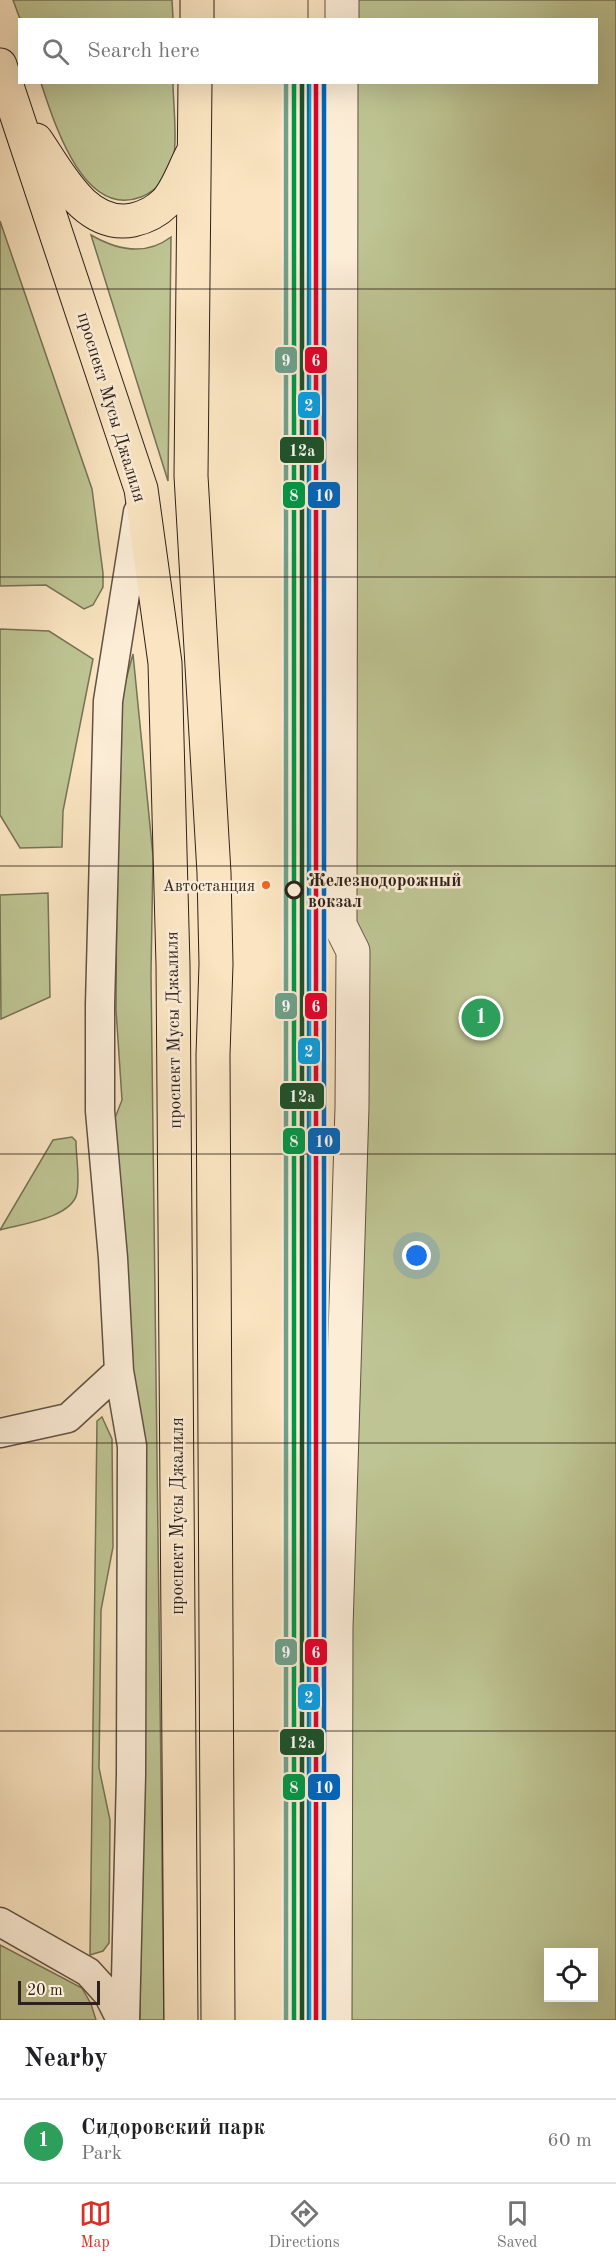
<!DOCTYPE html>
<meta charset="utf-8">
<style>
:root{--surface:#fff;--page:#f6f6f6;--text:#202124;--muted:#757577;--line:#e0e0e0;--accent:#d93025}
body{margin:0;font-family:"Old Standard TT",serif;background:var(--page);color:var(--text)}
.controls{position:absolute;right:18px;bottom:18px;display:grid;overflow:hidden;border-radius:0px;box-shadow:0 6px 24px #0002}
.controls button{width:54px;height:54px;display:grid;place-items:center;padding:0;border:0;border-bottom:2px solid var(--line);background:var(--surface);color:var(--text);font:30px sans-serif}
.scale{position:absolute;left:18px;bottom:15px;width:82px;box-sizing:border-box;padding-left:6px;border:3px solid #2d211b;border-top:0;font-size:16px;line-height:21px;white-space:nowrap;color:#2d211b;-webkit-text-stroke:4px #fcedd7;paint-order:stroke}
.you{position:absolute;left:417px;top:1256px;width:21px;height:21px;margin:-15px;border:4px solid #fff;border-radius:50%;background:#1a73e8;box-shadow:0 0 0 9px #1a73e833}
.badge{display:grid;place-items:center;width:39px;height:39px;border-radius:50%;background:var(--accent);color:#fff;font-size:20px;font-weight:700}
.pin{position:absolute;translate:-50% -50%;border:3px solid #fff;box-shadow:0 2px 6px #0006}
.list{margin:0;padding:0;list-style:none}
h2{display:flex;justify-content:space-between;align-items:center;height:78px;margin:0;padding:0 24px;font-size:26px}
h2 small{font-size:20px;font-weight:400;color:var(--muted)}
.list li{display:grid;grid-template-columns:39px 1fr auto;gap:18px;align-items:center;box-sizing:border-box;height:84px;padding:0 24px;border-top:2px solid var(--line)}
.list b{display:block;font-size:22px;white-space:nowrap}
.list p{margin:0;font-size:20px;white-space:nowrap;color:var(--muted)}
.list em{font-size:20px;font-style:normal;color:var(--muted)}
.icon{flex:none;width:33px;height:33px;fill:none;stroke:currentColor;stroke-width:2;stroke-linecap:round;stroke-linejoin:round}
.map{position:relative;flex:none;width:616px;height:2020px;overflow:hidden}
.search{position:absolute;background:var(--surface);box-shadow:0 6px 24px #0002;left:18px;right:18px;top:18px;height:66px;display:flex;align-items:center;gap:15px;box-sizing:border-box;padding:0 21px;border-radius:0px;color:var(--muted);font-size:22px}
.sheet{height:162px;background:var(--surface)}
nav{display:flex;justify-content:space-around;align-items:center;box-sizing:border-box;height:84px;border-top:2px solid var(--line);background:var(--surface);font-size:16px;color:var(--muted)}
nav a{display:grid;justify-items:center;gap:3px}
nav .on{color:var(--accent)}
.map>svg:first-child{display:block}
</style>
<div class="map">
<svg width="616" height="2020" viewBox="0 0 616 2020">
<rect width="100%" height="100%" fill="#fae4c1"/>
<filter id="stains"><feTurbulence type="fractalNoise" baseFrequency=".00333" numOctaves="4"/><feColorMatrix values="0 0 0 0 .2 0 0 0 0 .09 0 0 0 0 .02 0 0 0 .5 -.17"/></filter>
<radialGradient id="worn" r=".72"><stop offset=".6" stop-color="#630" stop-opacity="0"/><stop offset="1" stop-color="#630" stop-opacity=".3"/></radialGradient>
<path fill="#bec493" stroke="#767257" stroke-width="1.5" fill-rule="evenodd" d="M 13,0 L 172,0 L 173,19 L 20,19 Z
M 352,0 L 616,0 L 616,2020 L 339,2020 L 351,83 L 596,82 L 596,20 L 352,19 ZM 548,1952 L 594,1952 L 594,1998 L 548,1998 Z
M 41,83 L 173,83 C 173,102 178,143 173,160 C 169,176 157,191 141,197 C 83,219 54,122 41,83 Z
M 0,221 L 92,489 L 103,573 L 103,587 L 93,605 L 84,609 L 46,585 L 0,586 Z
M 91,235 C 117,250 146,256 171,237 L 168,481 Z
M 0,629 L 49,631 L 93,659 L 63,811 L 62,847 L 20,848 L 0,815 Z
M 133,654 L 153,856 L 151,974 L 164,2020 L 140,2020 L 145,1449 L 127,1368 L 113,1123 L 122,1100 L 116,1010 L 118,709 Z
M 48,893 L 50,997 L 1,1019 L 0,895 Z
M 72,1137 L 76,1141 C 76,1158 80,1177 77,1193 C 72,1218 21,1224 0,1230 L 53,1140 Z
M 102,1417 L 112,1439 L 113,1547 L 101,1610 L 99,1768 L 110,1820 L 109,1943 L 103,1951 L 90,1955 L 97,1421 Z
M 0,1945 L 82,1988 L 91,2004 L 96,2020 L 0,2020 Z"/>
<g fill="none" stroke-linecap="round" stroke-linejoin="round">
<g stroke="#605244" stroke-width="31">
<path id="minor" d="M 0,1433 L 68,1418 L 119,1371
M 0,1922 L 88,1972 L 108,1994 L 121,2020
M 125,2020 L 131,1775 L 132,1446 L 119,1371 L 113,1258 L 100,1111 L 100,1005 L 108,701 L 138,512"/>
</g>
<g stroke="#605244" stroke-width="35">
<path id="tertiary" d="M 342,20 L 342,0
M 335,2020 L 336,1628 L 352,1107 L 353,951 L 340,925 L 341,82"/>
</g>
<g stroke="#2d211b" stroke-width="35">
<path id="primary" d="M 197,20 L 197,0
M 0,65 L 141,489 L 165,663 L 173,965 L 181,2020
M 195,82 L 191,476 L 214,873 L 216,964 L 213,1055 L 218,2020
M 36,140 C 59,173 85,229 133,220 C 146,217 156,212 165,203 C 177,191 184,169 192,154"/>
</g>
<use href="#minor" stroke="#fcedd7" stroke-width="28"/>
<use href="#tertiary" stroke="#fcedd7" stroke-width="33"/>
<use href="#primary" stroke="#fae4c1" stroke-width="33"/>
<g stroke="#fcedd7" stroke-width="9">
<path id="tram-1" d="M 309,82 L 309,2020"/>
</g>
<g stroke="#fcedd7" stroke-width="9">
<path id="tram-2" d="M 302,82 L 302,2020"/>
</g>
<g stroke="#fcedd7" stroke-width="9">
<path id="tram-3" d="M 316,82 L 316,2020"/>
</g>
<g stroke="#fcedd7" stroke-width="9">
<path id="tram-4" d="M 294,82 L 294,2020"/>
</g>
<g stroke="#fcedd7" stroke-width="9">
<path id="tram-5" d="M 324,82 L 324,2020"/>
</g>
<g stroke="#fcedd7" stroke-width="9">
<path id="tram-6" d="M 286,82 L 286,2020"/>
</g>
<use href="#tram-1" stroke="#06a0e6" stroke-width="4.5"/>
<use href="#tram-2" stroke="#1b522b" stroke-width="4.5"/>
<use href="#tram-3" stroke="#e4002b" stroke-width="4.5"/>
<use href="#tram-4" stroke="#009746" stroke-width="4.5"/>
<use href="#tram-5" stroke="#0065bd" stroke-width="4.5"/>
<use href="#tram-6" stroke="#6fa18b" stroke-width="4.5"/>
</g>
<path fill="none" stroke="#2d211b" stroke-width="1.5" stroke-opacity="0.55" d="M 308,0 L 308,20M 308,82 L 308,2020M 0,289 L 616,289M 0,577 L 616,577M 0,866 L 616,866M 0,1154 L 616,1154M 0,1443 L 616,1443M 0,1731 L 616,1731"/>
<circle fill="#f26522" stroke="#fcedd7" stroke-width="2" cx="266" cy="885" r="5"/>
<circle fill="#fcedd7" stroke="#2d211b" stroke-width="3" cx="294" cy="890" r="8"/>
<g text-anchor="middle" stroke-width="5" stroke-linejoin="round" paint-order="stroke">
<g font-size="16" fill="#2d211b" stroke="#fcedd7" text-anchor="end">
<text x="255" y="891">Автостанция</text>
</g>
<g font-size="18" fill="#2d211b" stroke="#fcedd7">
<text transform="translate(112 407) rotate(73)" y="6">проспект Мусы Джалиля</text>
<text transform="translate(173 1030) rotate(-91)" y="6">проспект Мусы Джалиля</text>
<text transform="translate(177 1516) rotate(-90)" y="6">проспект Мусы Джалиля</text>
</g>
<g font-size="18" font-weight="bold" fill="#2d211b" stroke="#fcedd7" text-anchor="start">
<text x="308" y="886">Железнодорожный<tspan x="308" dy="21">вокзал</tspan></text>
</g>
</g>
<g stroke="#fcedd7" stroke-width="2">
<rect x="274" y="346" width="24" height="28" rx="6" fill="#6fa18b"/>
<rect x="304" y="346" width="24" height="28" rx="6" fill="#e4002b"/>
<rect x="297" y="391" width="24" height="28" rx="6" fill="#06a0e6"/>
<rect x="279" y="436" width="46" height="28" rx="6" fill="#1b522b"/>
<rect x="282" y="481" width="24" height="28" rx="6" fill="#009746"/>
<rect x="307" y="481" width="34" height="28" rx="6" fill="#0065bd"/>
<rect x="274" y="992" width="24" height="28" rx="6" fill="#6fa18b"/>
<rect x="304" y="992" width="24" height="28" rx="6" fill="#e4002b"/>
<rect x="297" y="1037" width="24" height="28" rx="6" fill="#06a0e6"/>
<rect x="279" y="1082" width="46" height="28" rx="6" fill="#1b522b"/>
<rect x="282" y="1127" width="24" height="28" rx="6" fill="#009746"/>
<rect x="307" y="1127" width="34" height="28" rx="6" fill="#0065bd"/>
<rect x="274" y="1638" width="24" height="28" rx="6" fill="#6fa18b"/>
<rect x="304" y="1638" width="24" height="28" rx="6" fill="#e4002b"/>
<rect x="297" y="1683" width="24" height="28" rx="6" fill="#06a0e6"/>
<rect x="279" y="1728" width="46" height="28" rx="6" fill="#1b522b"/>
<rect x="282" y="1773" width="24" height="28" rx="6" fill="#009746"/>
<rect x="307" y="1773" width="34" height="28" rx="6" fill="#0065bd"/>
</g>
<g font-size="16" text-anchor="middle" font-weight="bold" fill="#fff">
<text x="286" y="366">9</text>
<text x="316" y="366">6</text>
<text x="309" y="411">2</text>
<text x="302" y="456">12а</text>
<text x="294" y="501">8</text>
<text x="324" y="501">10</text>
<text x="286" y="1012">9</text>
<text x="316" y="1012">6</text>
<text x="309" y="1057">2</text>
<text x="302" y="1102">12а</text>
<text x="294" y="1147">8</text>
<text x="324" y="1147">10</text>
<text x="286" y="1658">9</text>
<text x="316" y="1658">6</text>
<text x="309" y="1703">2</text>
<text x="302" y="1748">12а</text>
<text x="294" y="1793">8</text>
<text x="324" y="1793">10</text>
</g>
<rect width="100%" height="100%" filter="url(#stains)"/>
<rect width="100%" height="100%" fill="url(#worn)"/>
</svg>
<div class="controls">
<button><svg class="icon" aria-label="locate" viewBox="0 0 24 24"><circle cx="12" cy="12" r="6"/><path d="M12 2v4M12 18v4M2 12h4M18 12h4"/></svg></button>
</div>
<div class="scale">20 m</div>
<div class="you"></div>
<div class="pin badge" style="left:481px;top:1018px;background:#2e9e5b">1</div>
<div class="search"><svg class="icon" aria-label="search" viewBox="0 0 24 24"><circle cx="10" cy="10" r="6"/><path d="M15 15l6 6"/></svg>Search here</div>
</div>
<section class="sheet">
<h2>Nearby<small></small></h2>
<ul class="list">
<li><span class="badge" style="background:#2e9e5b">1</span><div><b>Сидоровский парк</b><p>Park</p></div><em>60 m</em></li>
</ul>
</section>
<nav>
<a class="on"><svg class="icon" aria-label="map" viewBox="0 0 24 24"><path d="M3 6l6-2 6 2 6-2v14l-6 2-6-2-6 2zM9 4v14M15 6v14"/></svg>Map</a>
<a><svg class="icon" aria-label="directions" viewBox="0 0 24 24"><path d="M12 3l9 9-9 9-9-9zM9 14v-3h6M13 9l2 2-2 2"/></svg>Directions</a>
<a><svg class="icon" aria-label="saved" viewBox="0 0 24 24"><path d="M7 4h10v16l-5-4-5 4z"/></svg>Saved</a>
</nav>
